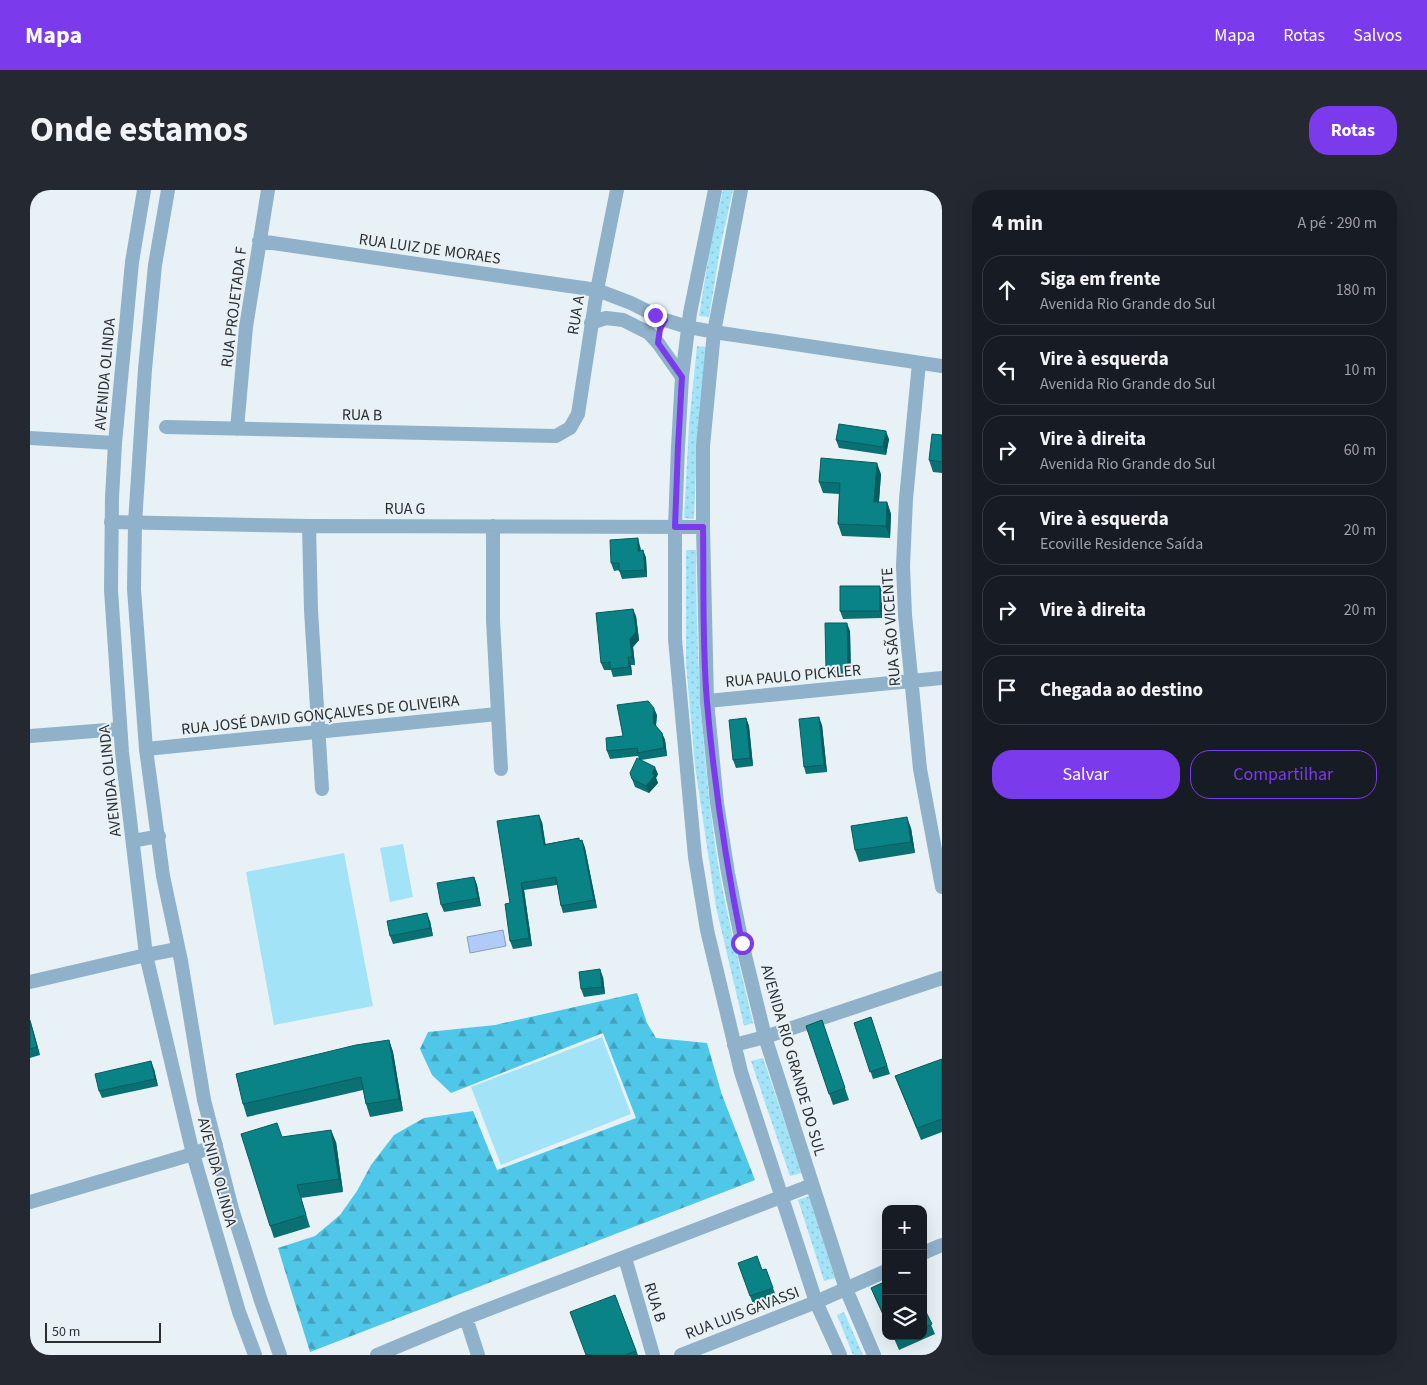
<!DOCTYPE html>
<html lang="pt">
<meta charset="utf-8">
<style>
:root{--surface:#171b24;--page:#242831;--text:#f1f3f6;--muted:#9ea1a6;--line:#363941;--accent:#7c3aed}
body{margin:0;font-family:"Source Sans 3",sans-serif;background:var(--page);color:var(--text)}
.controls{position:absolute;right:15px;bottom:15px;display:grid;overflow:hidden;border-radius:10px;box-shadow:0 5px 20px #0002}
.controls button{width:45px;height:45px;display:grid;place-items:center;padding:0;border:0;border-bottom:1px solid var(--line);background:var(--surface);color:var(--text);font:25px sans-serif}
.scale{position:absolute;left:15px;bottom:12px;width:116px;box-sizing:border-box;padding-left:5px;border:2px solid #2a2e2f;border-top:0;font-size:14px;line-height:18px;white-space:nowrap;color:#2a2e2f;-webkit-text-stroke:4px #e8f2f6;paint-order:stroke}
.stop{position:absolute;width:15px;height:15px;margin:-11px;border:4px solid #7c3aed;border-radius:50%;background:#fff}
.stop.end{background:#7c3aed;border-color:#fff;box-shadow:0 1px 5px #0008}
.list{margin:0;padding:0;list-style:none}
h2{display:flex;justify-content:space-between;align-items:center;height:65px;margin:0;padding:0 20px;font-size:21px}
h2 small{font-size:16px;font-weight:400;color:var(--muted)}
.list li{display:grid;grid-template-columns:32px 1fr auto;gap:15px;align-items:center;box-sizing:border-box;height:70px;margin:0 10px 10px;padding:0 10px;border:1px solid var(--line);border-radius:20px}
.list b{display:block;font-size:19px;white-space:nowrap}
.list p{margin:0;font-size:16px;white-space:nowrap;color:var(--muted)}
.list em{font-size:16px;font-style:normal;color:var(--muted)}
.actions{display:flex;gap:10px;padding:15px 20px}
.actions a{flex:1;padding:11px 0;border:1px solid var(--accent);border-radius:20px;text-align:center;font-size:18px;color:var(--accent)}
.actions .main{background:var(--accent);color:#fff}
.icon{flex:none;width:28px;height:28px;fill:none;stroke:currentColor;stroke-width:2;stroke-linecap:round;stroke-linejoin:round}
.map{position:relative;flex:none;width:912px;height:1165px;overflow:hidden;border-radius:20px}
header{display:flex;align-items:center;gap:30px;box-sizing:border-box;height:70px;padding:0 25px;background:var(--accent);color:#fff}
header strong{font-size:24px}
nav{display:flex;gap:28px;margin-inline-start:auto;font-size:18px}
.intro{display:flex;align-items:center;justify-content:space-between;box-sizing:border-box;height:120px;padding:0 30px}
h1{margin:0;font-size:35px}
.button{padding:12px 22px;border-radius:20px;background:var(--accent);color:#fff;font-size:18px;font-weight:700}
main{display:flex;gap:30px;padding:0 30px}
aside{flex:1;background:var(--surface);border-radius:20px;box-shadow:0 5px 20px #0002}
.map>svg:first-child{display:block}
</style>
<header>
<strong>Mapa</strong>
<nav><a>Mapa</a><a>Rotas</a><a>Salvos</a></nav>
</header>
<div class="intro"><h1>Onde estamos</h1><a class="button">Rotas</a></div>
<main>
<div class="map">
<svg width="912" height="1165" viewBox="0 0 912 1165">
<defs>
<pattern id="green-dots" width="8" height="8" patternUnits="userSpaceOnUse" patternTransform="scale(1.25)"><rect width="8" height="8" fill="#a2e3f8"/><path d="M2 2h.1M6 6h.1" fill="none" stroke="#8cc3d5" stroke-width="1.8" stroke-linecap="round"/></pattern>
<pattern id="forest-firs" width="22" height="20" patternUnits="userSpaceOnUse" patternTransform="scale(1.25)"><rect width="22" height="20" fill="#4fc7e9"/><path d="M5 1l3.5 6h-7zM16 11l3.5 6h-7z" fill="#42a2bd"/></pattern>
</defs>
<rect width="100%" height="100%" fill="#e8f2f6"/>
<path fill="url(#green-dots)" d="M 693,0 L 703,0 L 691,54 L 679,127 L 669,126 L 681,51 Z
M 667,156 L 677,157 L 668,235 L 664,329 L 654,328 L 659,235 Z
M 656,360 L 666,360 C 666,465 672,570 688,674 C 697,728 711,780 723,833 L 714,836 L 686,717 L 665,576 L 656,473 Z
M 733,868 L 772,983 L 760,986 L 721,871 Z
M 779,1006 L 805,1088 L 794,1091 L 768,1010 Z
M 814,1122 L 833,1165 L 823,1165 L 807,1125 Z"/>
<path fill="url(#forest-firs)" d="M 607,803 L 617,833 L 626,848 L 677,853 L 692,905 L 725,990 L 280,1162 L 248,1058 L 285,1046 L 310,1025 L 327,1001 L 341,975 L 364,945 L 394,928 L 443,921 L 467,980 L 606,928 L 573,843 L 421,903 L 402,885 L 390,859 L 398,842 L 465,835 Z"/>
<path fill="#a2e3f8" d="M 373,654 L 383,707 L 360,712 L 350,658 Z
M 314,663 L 343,816 L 244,835 L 216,682 Z
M 572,847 L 601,924 L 471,975 L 441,897 Z"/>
<path fill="#b1cbf8" stroke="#889cbc" d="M 473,740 L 476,756 L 440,763 L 437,747 Z"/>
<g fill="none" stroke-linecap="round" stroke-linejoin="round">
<path stroke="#8fb1ca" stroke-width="14" d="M 229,51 L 567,100 L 601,113 L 635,130 L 658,137
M 561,133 L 576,128 L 593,130 L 619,143 L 628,153 L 652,187
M 684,142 L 912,176
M 889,173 L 876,309 L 873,376 L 875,425 L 890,579 L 912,697
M 136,237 L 526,246 L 540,238 L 548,224 L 567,100 L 587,0
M 207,239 L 216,137 L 238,0
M 0,248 L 85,253
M 81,332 L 279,336 L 673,337
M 279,336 L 281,420 L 292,599
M 463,336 L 463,430 L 471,579
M 677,511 L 912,488
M 0,546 L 90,539
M 116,559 L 467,524
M 0,792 L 116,765 L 148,759
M 704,855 L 735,847 L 912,788
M 0,1012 L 163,964 L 186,955
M 893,1063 L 912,1055
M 595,1068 L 623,1165
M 436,1128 L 448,1165
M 347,1165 L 436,1128 L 782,995
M 651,1165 L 786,1112 L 856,1081"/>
<path stroke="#8fb1ca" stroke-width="14" d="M 114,0 L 102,72 L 85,253 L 82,308 L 81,400 L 92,562 L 116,765 L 163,964 L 209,1122 L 225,1165
M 138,0 L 125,75 L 115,179 L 105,333 L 104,399 L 116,559 L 133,686 L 151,771 L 174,910 L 202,1019 L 231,1111 L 250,1165
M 685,0 L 660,123 L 652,187 L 648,257 L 645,337 L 645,449 L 665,667 L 677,740 L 711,882 L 786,1112 L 810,1165
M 711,0 L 684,142 L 673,256 L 673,337 L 677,511 L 687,613 L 698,683 L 712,753 L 735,847 L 816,1099 L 844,1165
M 658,137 L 684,142
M 103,651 L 129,646"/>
</g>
<path fill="#097174" d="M 912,245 L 912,283 L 903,282 L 899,270 Z
M 859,249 L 856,265 L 809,258 L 806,250 Z
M 851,284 L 849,312 L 857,312 L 861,324 L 860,348 L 812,346 L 808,334 L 809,304 L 793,303 L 789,292 Z
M 610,356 L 611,360 L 613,360 L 616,368 L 617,387 L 592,389 L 589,380 L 584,381 L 581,373 Z
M 850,396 L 852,403 L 852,428 L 813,429 L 810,421 Z
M 606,426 L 609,450 L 603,457 L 605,475 L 601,475 L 602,485 L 583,487 L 581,480 L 574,480 L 571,473 Z
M 820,441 L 821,486 L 799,486 L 796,479 Z
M 627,525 L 626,536 L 632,543 L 635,550 L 637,566 L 611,570 L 628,584 L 626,588 L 628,593 L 619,603 L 605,597 L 602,589 L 609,569 L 608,566 L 580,569 L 577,561 L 593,546 Z
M 716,528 L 719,536 L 723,576 L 706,578 L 703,570 Z
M 792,535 L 797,582 L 776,584 L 774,577 Z
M 512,632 L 515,654 L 549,648 L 550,651 L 552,650 L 555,658 L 567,718 L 533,723 L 531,716 L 527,695 L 494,700 L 502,756 L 483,759 L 480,751 L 480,713 Z
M 881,638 L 885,663 L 829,672 L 825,660 Z
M 444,687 L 447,695 L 451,716 L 414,722 L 411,715 Z
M 400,731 L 403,746 L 363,754 L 360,746 Z
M 573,787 L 575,804 L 554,807 L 551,799 Z
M 841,827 L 860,884 L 843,889 L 824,833 Z
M 0,829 L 10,865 L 0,868 Z
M 792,830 L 819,910 L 803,915 L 776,836 Z
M 359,850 L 363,862 L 373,921 L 340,927 L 336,914 L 333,900 L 217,927 L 213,914 Z
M 912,869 L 912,942 L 891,950 L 865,886 Z
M 124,879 L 128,896 L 72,908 L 69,901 Z
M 252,947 L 306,952 L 313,1002 L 271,1008 L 280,1037 L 244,1048 L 240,1036 Z
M 708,1073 L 732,1080 L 736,1079 L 746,1106 L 723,1114 Z
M 856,1091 L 856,1132 L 845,1108 L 841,1098 Z
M 585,1105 L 608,1165 L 556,1165 Z
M 893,1116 L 905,1144 L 869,1160 L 863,1146 L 893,1146 Z"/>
<path fill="#075c5e" d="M 856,241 L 859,249 L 856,265 L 853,257 Z
M 847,273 L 851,284 L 848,323 L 844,312 Z
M 857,312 L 861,324 L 860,348 L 856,336 Z
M 608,348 L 610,356 L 611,368 L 608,361 Z
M 613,360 L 616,368 L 617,387 L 615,380 Z
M 850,396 L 852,403 L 852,428 L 850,421 Z
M 603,419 L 606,426 L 609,450 L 603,457 L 605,475 L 602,467 L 600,449 Z
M 817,433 L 820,441 L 821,486 L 818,478 Z
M 598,467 L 601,475 L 602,485 L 599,477 Z
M 624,518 L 627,525 L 626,534 L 627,541 L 624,534 L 623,526 Z
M 789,527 L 792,535 L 797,582 L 794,575 Z
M 716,528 L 719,536 L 723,576 L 720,568 Z
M 632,543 L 635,550 L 637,566 L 634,558 Z
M 625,577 L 628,584 L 626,588 L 628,593 L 619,603 L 616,596 Z
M 509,625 L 512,632 L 517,662 L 514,655 Z
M 877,627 L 881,638 L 885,663 L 881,652 Z
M 552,650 L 555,658 L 567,718 L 564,710 Z
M 444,687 L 447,695 L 451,716 L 448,708 Z
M 491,693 L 494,700 L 502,756 L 499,748 Z
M 397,723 L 400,731 L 403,746 L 400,738 Z
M 570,779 L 573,787 L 575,804 L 572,797 Z
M 0,829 L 10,865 L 7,857 Z
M 359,850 L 363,862 L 373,921 L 369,909 Z
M 121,871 L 124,879 L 128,896 L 125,889 Z
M 301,940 L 306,952 L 313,1002 L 309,989 Z"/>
<path fill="#0a8387" stroke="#075c5e" d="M 809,234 L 856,241 L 853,257 L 806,250 Z
M 902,244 L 912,245 L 912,272 L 899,270 Z
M 791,268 L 847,273 L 844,312 L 857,312 L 856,336 L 808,334 L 810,293 L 789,292 Z
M 608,348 L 608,361 L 613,360 L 615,380 L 589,381 L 589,373 L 581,373 L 580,350 Z
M 810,396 L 850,396 L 850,421 L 810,421 Z
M 603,419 L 606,442 L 600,449 L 602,467 L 598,467 L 599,477 L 580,479 L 580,472 L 571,473 L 566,423 Z
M 795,433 L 817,433 L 818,478 L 796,479 Z
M 618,511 L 624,518 L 623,526 L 624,534 L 632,543 L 634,558 L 607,563 L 608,558 L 577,561 L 576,548 L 593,546 L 587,515 Z
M 789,527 L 794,575 L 774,577 L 769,529 Z
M 716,528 L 720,568 L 703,570 L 699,530 Z
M 607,568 L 625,577 L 622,584 L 625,585 L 616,596 L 602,589 L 600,583 Z
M 509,625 L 514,655 L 549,648 L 549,651 L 552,650 L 564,710 L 531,716 L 526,687 L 491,693 L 499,748 L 480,751 L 475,714 L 480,713 L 467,631 Z
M 877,627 L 881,652 L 825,660 L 821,636 Z
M 444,687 L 448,708 L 411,715 L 407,693 Z
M 397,723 L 400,738 L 360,746 L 357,731 Z
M 570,779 L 572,797 L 551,799 L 549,782 Z
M 841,827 L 857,876 L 840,882 L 824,833 Z
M 792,830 L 815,898 L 799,904 L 776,836 Z
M 0,831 L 7,857 L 0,859 Z
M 359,850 L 369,909 L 336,914 L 331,887 L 213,914 L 206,884 L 326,855 Z
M 912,869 L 912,929 L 887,938 L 865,886 Z
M 121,871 L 125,889 L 69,901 L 65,884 Z
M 247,933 L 252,947 L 301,940 L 309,989 L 267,995 L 276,1025 L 240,1036 L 211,944 Z
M 727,1066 L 732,1080 L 736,1079 L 743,1098 L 720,1106 L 708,1073 Z
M 856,1091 L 856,1130 L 841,1098 Z
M 585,1105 L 606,1161 L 595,1165 L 556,1165 L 540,1122 Z
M 893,1116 L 902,1134 L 893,1138 Z
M 864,1146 L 875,1146 L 866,1151 Z"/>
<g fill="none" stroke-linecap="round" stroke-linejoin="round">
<path stroke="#7c3aed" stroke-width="6" d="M 625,125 L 635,130 L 630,139 L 628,153 L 652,187 L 648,257 L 645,337 L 673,337 C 674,395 672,454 677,512 C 684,593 696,673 712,753"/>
</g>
<g text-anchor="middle" stroke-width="4" stroke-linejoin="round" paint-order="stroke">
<g font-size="16" fill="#2a2e2f" stroke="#e8f2f6">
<text transform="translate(400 58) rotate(8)" y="6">RUA LUIZ DE MORAES</text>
<text transform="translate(203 117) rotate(-83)" y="6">RUA PROJETADA F</text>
<text transform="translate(545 125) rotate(-81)" y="6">RUA A</text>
<text transform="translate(74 184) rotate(-85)" y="6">AVENIDA OLINDA</text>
<text transform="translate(332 224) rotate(1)" y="6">RUA B</text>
<text x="375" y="324">RUA G</text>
<text transform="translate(860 437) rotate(-94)" y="6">RUA SÃO VICENTE</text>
<text transform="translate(763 485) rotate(-5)" y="6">RUA PAULO PICKLER</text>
<text transform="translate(290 524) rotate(-6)" y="6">RUA JOSÉ DAVID GONÇALVES DE OLIVEIRA</text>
<text transform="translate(79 591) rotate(-96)" y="6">AVENIDA OLINDA</text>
<text transform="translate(764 870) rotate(74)" y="6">AVENIDA RIO GRANDE DO SUL</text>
<text transform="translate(188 982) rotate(75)" y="6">AVENIDA OLINDA</text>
<text transform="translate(626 1112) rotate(73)" y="6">RUA B</text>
<text transform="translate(712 1122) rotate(-21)" y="6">RUA LUIS GAVASSI</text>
</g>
</g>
</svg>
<div class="controls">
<button>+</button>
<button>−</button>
<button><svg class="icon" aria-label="layers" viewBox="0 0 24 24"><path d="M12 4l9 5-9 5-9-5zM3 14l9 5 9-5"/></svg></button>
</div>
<div class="scale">50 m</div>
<div class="stop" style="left:712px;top:753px"></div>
<div class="stop end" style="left:625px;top:125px"></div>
</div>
<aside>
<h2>4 min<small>A pé · 290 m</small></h2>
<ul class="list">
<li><svg class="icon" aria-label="ahead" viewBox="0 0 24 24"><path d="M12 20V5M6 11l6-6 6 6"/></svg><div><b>Siga em frente</b><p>Avenida Rio Grande do Sul</p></div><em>180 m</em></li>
<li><svg class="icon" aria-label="left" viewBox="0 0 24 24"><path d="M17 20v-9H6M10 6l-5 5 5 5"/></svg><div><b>Vire à esquerda</b><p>Avenida Rio Grande do Sul</p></div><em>10 m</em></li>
<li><svg class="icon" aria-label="right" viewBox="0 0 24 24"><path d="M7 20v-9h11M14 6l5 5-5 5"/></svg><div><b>Vire à direita</b><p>Avenida Rio Grande do Sul</p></div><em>60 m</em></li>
<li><svg class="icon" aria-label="left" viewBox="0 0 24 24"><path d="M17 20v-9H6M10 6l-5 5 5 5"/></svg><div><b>Vire à esquerda</b><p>Ecoville Residence Saída</p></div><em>20 m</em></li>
<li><svg class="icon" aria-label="right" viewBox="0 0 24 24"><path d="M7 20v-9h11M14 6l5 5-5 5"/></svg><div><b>Vire à direita</b></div><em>20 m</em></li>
<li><svg class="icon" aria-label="arrive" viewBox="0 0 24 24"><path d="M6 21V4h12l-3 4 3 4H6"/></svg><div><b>Chegada ao destino</b></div></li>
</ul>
<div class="actions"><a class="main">Salvar</a><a>Compartilhar</a></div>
</aside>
</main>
